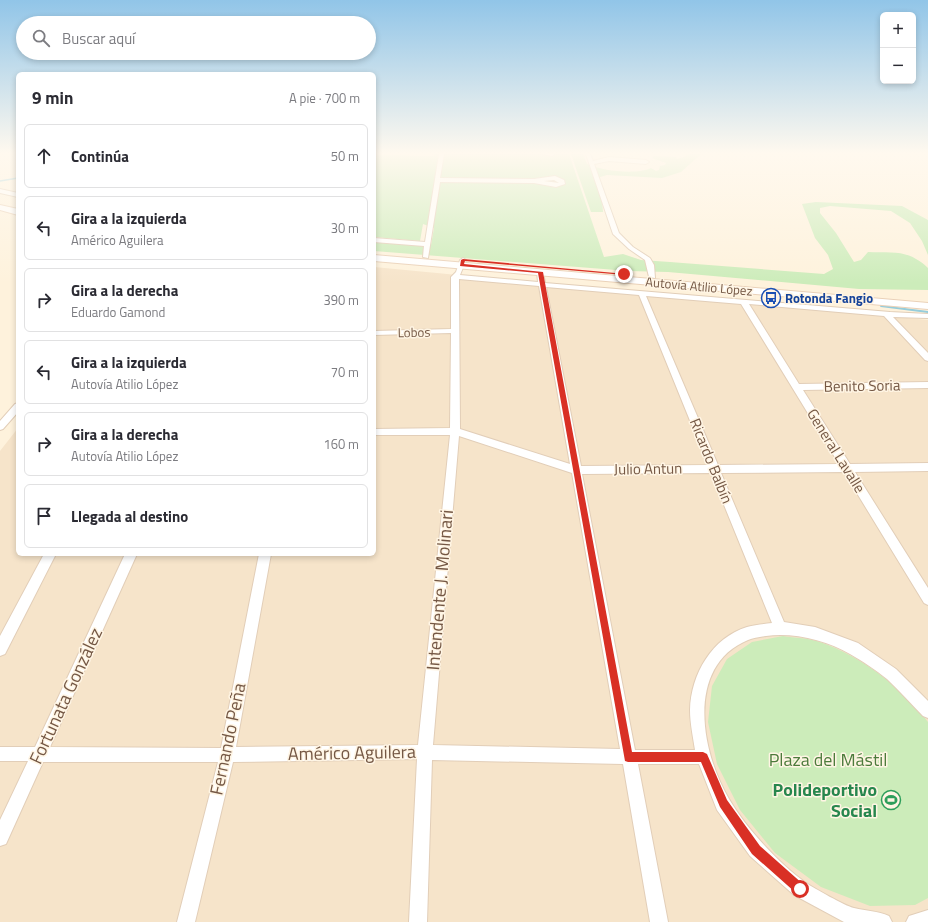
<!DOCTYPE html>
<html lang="es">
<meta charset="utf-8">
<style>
:root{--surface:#fff;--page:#f7f7f7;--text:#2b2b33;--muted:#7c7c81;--line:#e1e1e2}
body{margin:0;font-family:"Titillium Web",sans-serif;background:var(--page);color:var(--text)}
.controls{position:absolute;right:12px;top:12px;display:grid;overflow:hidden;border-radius:6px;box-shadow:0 2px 6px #0003}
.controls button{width:36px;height:36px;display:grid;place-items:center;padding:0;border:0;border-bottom:1px solid var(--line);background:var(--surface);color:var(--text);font:20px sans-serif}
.stop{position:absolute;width:12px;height:12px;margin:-9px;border:3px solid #d93025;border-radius:50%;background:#fff}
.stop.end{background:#d93025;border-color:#fff;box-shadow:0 1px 4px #0008}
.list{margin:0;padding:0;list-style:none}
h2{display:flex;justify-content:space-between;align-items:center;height:52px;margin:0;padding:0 16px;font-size:17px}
h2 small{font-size:13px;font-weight:400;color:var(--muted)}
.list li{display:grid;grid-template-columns:26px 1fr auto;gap:12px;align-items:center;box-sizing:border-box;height:64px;margin:0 8px 8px;padding:0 8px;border:1px solid var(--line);border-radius:6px}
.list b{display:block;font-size:15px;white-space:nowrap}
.list p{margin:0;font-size:13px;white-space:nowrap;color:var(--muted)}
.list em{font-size:13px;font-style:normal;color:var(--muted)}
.icon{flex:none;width:22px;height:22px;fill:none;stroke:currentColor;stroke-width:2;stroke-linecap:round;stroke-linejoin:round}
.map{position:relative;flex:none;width:928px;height:922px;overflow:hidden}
.search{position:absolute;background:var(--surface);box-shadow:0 2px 6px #0003;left:16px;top:16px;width:360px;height:44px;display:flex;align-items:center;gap:10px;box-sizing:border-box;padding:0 14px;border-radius:22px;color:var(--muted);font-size:15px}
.panel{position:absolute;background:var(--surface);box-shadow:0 2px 6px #0003;left:16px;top:72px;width:360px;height:484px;border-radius:6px}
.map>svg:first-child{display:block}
</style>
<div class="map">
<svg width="928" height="922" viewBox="0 0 928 922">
<rect width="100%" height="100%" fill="#fef2dc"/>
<path fill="#f6e4ca" d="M 374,267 L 928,320 L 928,922 L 0,922 L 0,451 L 18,428 L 18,554 L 374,554 Z"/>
<path fill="#ccecba" d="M 434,154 L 569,154 L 604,257 L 623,254 L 641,260 L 670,262 L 824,274 L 833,269 L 828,255 L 815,238 L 802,204 L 816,202 L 902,206 L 928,220 L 928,255 L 922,241 L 910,223 L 891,211 L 830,206 L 820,208 L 820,213 L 836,233 L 854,262 L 861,260 L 868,252 C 893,253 908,249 928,268 L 928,290 L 859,289 L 668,272 L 629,271 L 374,251 L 374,241 L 431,245 L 434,228 L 423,224 L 420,241 L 374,237 L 374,155 L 434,156 Z
M 571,154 L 583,154 L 587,164 C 601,171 637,175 651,168 L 656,171 L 659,170 L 660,166 L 665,165 L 666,163 L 652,158 L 654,156 L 676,157 L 677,159 L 684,157 L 688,154 L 701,154 L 681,172 L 662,178 L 607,175 L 600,177 L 603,212 L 591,212 Z
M 783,636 C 795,638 809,638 820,642 C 863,657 901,687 928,722 L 928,898 L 915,905 L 870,906 L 821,887 L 775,853 L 740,810 L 717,764 L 708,722 L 712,686 L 727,659 L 752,642 Z"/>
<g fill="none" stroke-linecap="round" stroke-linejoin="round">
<path stroke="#96cddb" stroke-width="1.5" d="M 0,181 L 18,178"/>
<path stroke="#96cddb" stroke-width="2" d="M 881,306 L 928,312"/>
<g stroke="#e2ceb8" stroke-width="2">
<path id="minor" d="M 439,154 L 444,154 L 440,178 L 534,179 L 555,176 L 564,180 L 565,184 L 556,187 L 534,183 L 440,182 L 428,258 L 423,257 L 424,246 L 374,242 L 374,238 L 425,242 ZM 554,180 L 559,183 L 544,181 Z
M 543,154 L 555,154 L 552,156 Z
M 586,154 L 590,154 L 593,161 L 609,157 L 646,160 L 649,162 L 646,164 L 609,161 L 594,164 L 619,233 L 633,247 L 650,258 L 654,265 L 655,278 L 649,277 L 645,260 L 629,249 L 613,234 Z
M 0,189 L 18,193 L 18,197 L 0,193 Z
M 463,258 L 466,260 L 460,275 L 538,282 L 537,272 L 540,270 L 543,272 L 545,283 L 890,312 L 928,314 L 928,318 L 893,317 L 928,353 L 928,361 L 925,360 L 884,316 L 749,304 L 799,384 L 928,382 L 928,388 L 803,390 L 850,464 L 928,463 L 928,471 L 855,472 L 928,588 L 928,605 L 924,603 L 844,472 L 721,473 L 784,622 L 815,627 L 858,643 L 896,669 L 928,701 L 928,718 L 923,716 C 911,704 900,691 887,679 C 876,670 862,661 850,654 C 827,640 792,632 766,636 C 760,637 753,638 748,640 C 685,666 701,752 729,799 C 746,828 778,863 806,883 C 814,888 845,906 854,908 C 866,911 878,911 889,916 L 892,922 L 844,922 L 794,895 L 750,856 L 717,810 L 699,764 L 638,764 L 668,922 L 650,922 L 623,764 L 432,760 L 427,922 L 409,922 L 417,759 L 233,762 L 195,922 L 177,922 L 218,762 L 43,762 L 6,844 L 0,846 L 0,820 L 28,761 L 0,761 L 0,747 L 35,747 L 125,554 L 137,554 L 50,747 L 221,748 L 259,554 L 271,554 L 236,747 L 418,745 L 450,435 L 374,435 L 374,429 L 450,428 L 451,333 L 374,335 L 374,331 L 451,329 L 451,277 L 456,272 L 460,260 ZM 459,279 L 539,286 L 570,464 L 460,429 ZM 546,287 L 639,295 L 708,465 L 581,466 ZM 646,296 L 741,304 L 839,464 L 718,465 ZM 459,436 L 572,473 L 620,749 L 433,745 ZM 711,473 L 772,623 C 764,624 755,625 747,627 C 712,638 691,674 690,710 C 690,723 693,737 695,750 L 635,750 L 582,474 Z
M 18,403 L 18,412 L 3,429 L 0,430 L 0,421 L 15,404 Z
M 44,554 L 56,554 L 5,654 L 0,656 L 0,636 Z
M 928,910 L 928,922 L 906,922 L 909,916 Z"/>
</g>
<g stroke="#ead1b8" stroke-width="2">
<path id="secondary" d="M 0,205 L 18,209 L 18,215 L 0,210 Z
M 374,255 L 928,303 L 928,309 L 374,261 Z"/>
</g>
<use href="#minor" fill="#fff" fill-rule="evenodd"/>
<use href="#secondary" fill="#fff" fill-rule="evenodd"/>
</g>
<linearGradient id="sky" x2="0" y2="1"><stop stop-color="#91c5e8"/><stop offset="0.54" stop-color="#fff9ef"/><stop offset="1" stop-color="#fff9ef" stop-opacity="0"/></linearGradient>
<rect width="928" height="283" fill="url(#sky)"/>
<path fill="#d93025" d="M 463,259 L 626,274 L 624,275 L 465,261 L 464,264 L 543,272 L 632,752 L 703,752 L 707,754 L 727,800 L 760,846 L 804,885 L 806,889 L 804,893 L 800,895 L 796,893 L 752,854 L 720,807 L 701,762 L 628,762 L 625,761 L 538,273 L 460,266 L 461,260 Z"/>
<defs>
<g id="bus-ring" transform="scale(1)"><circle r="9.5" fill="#fff5e4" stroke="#1a4fb4" stroke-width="1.5"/><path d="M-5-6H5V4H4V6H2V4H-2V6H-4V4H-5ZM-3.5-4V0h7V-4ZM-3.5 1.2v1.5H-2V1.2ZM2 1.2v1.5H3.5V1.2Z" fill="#1a4fb4"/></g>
<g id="stadium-ring" transform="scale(1)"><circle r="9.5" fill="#fff5e4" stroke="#2e9e5b" stroke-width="1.5"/><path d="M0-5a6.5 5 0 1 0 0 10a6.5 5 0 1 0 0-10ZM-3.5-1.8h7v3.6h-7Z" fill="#2e9e5b"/></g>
</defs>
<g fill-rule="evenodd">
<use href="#bus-ring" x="771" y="298"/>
<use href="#stadium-ring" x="891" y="800"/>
</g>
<g text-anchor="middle" stroke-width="3" stroke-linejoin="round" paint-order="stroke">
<g font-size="13" fill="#745744" stroke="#fff5e4">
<text transform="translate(699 286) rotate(5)" y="5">Autovía Atilio López</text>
<text transform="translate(414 332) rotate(-1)" y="5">Lobos</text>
</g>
<g font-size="13" font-weight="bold" fill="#164399" stroke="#fff5e4" text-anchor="start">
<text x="785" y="303">Rotonda Fangio</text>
</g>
<g font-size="15" fill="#745744" stroke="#fff5e4">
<text transform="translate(862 386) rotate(-1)" y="5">Benito Soria</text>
<text transform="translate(836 451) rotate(58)" y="5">General Lavalle</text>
<text transform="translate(711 461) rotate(68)" y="5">Ricardo Balbín</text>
<text transform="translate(648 469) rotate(-1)" y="5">Julio Antun</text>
</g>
<g font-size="18" fill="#745744" stroke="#fff5e4">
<text transform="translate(440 590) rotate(-85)" y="6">Intendente J. Molinari</text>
<text transform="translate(66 696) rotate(-65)" y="6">Fortunata González</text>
<text transform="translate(228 739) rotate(-78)" y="6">Fernando Peña</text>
<text transform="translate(352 753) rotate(-1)" y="6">Américo Aguilera</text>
</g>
<g font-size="18" fill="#4c7b3b" stroke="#fff5e4">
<text x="828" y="766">Plaza del Mástil</text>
</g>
<g font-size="18" font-weight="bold" fill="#27864d" stroke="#fff5e4" text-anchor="end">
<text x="877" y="796">Polideportivo<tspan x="877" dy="21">Social</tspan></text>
</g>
</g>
</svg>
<div class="controls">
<button>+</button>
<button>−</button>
</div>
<div class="stop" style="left:800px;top:889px"></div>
<div class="stop end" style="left:624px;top:274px"></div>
<div class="search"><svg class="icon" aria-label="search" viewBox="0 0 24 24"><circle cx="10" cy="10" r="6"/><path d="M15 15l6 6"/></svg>Buscar aquí</div>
<section class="panel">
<h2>9 min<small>A pie · 700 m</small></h2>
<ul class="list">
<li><svg class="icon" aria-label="ahead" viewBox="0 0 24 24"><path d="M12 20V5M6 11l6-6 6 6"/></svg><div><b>Continúa</b></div><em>50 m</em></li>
<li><svg class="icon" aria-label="left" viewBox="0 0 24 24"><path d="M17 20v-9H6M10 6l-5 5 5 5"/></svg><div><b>Gira a la izquierda</b><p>Américo Aguilera</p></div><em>30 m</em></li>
<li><svg class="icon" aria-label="right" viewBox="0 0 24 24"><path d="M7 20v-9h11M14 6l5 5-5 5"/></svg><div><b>Gira a la derecha</b><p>Eduardo Gamond</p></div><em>390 m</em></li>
<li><svg class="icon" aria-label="left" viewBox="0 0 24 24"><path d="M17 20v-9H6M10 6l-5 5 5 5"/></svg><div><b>Gira a la izquierda</b><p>Autovía Atilio López</p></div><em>70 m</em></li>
<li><svg class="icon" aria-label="right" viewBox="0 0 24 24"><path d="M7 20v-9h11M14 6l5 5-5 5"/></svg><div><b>Gira a la derecha</b><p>Autovía Atilio López</p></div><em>160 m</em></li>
<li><svg class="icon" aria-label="arrive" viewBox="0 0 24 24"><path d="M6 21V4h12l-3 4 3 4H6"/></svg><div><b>Llegada al destino</b></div></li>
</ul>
</section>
</div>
